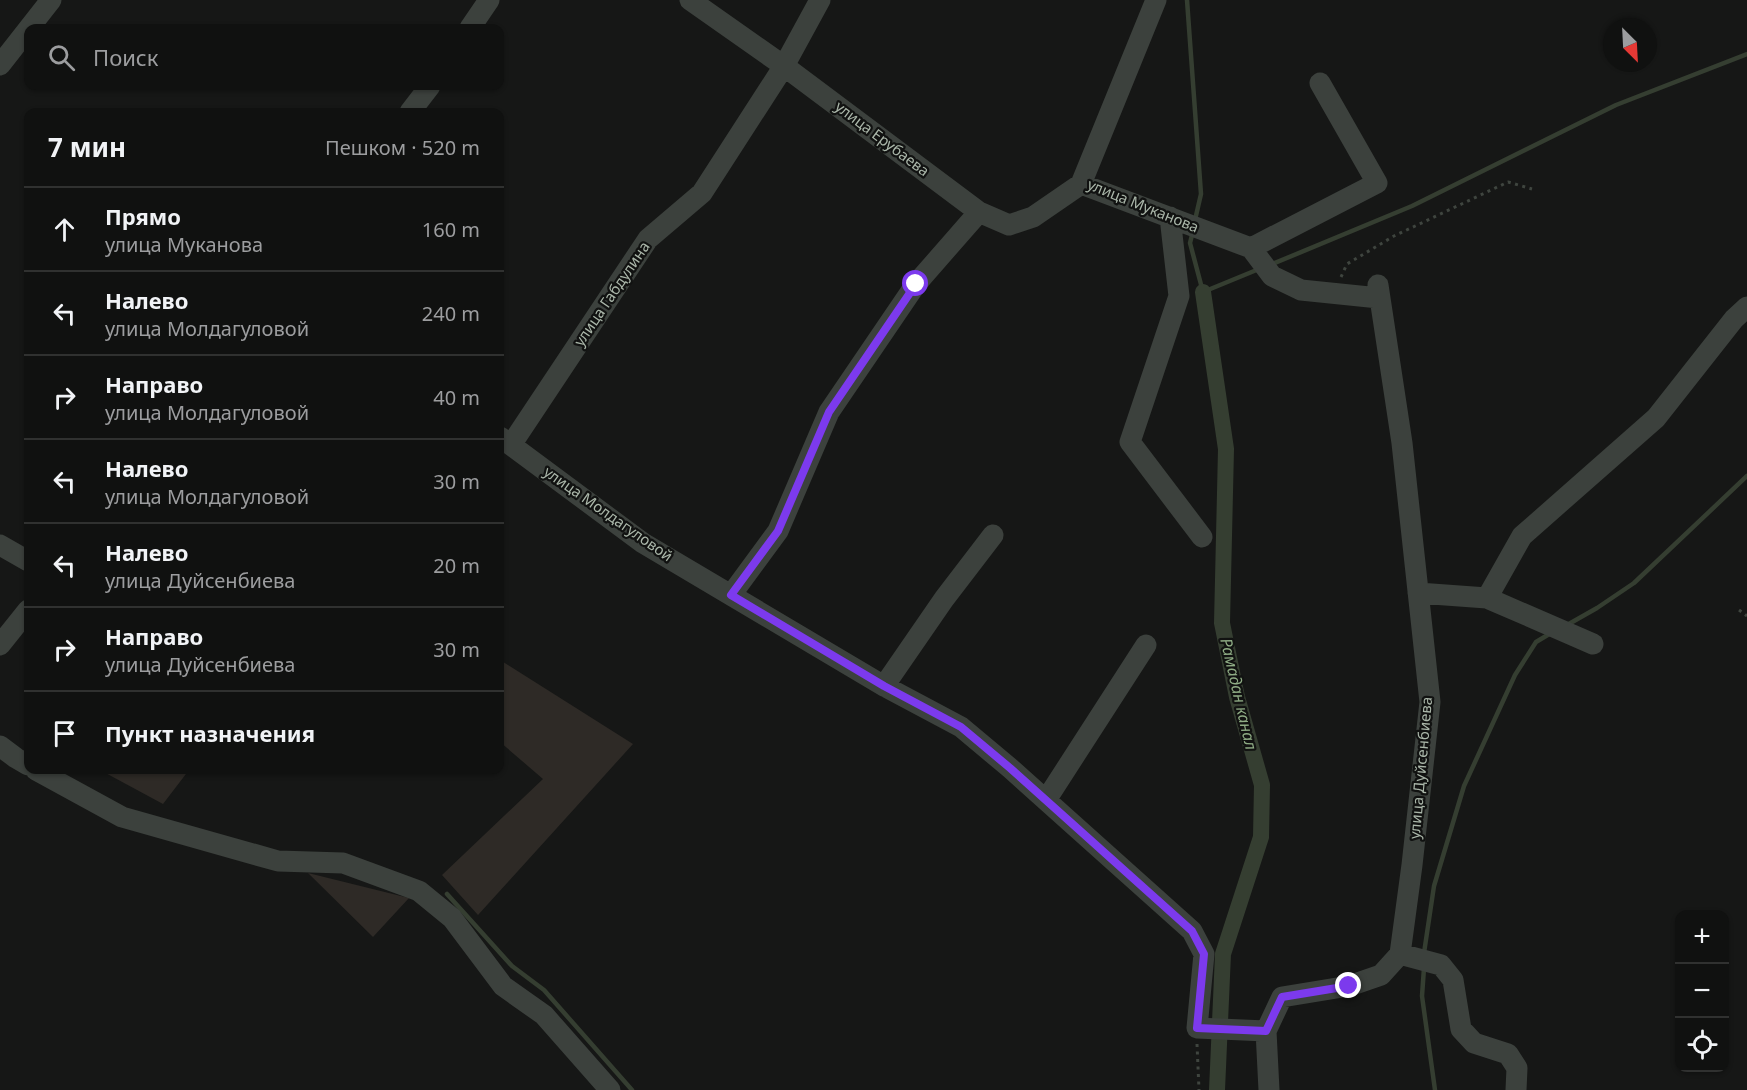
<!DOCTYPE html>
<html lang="ru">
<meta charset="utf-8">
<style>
:root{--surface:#101110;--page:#191a19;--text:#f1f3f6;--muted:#9c9d9f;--line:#303130}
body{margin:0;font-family:"Noto Sans",sans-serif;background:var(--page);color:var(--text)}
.controls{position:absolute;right:18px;bottom:18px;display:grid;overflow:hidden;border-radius:12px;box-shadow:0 2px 4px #0004}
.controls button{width:54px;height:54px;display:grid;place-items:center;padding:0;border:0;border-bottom:2px solid var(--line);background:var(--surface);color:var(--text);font:30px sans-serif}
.compass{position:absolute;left:1603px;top:18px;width:54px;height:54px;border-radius:50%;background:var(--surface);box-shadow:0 2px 4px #0004;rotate:156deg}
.stop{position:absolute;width:18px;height:18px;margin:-14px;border:4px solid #7c3aed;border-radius:50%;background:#fff}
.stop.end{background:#7c3aed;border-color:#fff;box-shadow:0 2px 6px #0008}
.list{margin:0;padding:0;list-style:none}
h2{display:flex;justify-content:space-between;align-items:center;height:78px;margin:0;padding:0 24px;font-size:26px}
h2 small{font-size:20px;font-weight:400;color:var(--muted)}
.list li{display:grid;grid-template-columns:39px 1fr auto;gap:18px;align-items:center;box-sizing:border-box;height:84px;padding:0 24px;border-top:2px solid var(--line)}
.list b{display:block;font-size:22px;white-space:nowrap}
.list p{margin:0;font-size:20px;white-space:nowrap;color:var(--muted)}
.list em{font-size:20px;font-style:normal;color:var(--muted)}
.icon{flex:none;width:33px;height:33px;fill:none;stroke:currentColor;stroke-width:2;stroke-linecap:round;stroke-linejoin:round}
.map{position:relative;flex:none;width:1747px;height:1090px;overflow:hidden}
.search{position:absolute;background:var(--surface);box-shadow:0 2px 4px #0004;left:24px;top:24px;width:480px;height:66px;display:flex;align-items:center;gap:15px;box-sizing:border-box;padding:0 21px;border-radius:12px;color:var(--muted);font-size:22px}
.panel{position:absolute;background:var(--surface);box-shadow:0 2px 4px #0004;left:24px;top:108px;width:480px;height:666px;border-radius:12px}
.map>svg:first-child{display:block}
</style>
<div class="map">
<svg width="1747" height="1090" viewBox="0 0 1747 1090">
<rect width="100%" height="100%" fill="#161716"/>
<path fill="#2e2a26" d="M 500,660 L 633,744 L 478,915 L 442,875 L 543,779 L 500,742 Z
M 100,770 L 189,770 L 163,804 Z
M 308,873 L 409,898 L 373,937 Z"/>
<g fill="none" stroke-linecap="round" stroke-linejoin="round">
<path stroke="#353e31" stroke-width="4.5" d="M 1187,0 L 1201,194 L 1195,220
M 1193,231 L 1190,243 L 1203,292 L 1259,269
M 1270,265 L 1412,206 L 1616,105 L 1747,54
M 1567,625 L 1597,608 L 1634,583 L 1747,476
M 447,894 L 512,966 L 544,990 L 632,1090
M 1424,953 L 1434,886 L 1464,786 L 1515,675 L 1536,642 L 1551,633
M 1424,968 L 1422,996 L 1435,1090"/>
<path stroke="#353e31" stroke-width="16" d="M 1203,292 L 1226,449 L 1222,623 L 1237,697 L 1262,785 L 1261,837 L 1223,954 L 1217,1090"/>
<path stroke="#3f453f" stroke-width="3" stroke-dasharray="3 4.5" stroke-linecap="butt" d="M 1341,277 L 1347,264 L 1394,236 L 1508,182 L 1532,189
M 1739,610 L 1747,616
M 1197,1044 L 1199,1090"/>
<path stroke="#3c413d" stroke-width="21" d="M 690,0 L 784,66 L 979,212 L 1009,225 L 1033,217 L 1081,184
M 1156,0 L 1081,184 L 1251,248 L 1272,276 L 1301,290 L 1379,298
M 470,28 L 489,0
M 0,65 L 51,0
M 410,112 L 430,86
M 1170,217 L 1179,296 L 1130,442 L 1202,537
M 1251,248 L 1377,183 L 1320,83
M 500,437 L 643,543 L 884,686 L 961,727 L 1010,768 L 1192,931 L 1204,954 L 1197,1028 L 1266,1031
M 511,445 L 648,239 L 702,193 L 784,66 L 820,0
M 0,545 L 28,561
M 1418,593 L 1487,598 L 1593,644
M 731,595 L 778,531 L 829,412 L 916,284 L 979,212
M 1487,598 L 1522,536 L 1656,418 L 1734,319 L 1747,307
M 0,645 L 28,610
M 884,686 L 944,599 L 993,535
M 0,746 L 16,758 L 28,765
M 36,770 L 122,817 L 278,861 L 343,863 L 419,891 L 452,918 L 503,986 L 544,1015 L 610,1090
M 1046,800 L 1146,645
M 1400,954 L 1441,965 L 1453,980 L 1461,1029 L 1474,1043 L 1508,1054 L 1517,1068 L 1516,1090
M 1269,1090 L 1266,1031 L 1282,997 L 1349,986 L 1381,975 L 1400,954 L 1412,865 L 1430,702 L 1402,443 L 1378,285"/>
</g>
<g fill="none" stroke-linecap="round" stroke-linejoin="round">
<path stroke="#7c3aed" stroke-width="8" d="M 916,284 L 829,412 L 778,531 L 731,595 L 884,686 L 961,727 L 1010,768 L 1192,931 L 1204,954 L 1197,1028 L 1266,1031 L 1282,997 L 1349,986"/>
</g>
<g text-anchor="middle" stroke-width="4.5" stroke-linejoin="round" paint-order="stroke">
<g font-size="15" fill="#aab6a9" stroke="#111211">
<text transform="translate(882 139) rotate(37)" y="5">улица Ерубаева</text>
<text transform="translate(1143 206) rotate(22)" y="5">улица Муканова</text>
<text transform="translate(612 294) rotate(-56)" y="5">улица Габдулина</text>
<text transform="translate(608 514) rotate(35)" y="5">улица Молдагуловой</text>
<text transform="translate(1421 768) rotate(-85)" y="5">улица Дуйсенбиева</text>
</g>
<g font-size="16" font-style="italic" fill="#8fac85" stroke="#111211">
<text transform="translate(1239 694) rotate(77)" y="6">Рамадан канал</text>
</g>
</g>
</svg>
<div class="controls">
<button>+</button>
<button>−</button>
<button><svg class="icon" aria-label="locate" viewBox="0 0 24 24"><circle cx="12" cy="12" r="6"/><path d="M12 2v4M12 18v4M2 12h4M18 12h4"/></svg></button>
</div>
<svg class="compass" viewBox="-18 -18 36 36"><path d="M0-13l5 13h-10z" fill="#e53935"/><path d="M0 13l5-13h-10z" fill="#9c9d9f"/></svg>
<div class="stop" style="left:916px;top:284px"></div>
<div class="stop end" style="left:1349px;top:986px"></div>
<div class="search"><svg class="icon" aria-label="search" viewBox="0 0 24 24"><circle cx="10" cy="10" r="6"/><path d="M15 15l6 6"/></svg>Поиск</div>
<section class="panel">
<h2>7 мин<small>Пешком · 520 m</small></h2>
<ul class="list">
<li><svg class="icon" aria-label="ahead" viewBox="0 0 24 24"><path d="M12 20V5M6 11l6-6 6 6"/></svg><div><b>Прямо</b><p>улица Муканова</p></div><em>160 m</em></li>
<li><svg class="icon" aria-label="left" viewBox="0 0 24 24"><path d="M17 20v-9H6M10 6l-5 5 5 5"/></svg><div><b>Налево</b><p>улица Молдагуловой</p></div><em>240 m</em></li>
<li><svg class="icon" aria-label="right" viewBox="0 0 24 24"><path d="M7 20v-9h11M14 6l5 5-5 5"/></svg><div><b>Направо</b><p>улица Молдагуловой</p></div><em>40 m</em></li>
<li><svg class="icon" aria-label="left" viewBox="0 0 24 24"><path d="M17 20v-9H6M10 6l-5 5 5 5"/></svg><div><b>Налево</b><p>улица Молдагуловой</p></div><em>30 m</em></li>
<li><svg class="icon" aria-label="left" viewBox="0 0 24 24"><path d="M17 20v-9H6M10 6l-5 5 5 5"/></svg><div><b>Налево</b><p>улица Дуйсенбиева</p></div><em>20 m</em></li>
<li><svg class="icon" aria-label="right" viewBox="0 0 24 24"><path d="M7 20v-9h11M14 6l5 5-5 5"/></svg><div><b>Направо</b><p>улица Дуйсенбиева</p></div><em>30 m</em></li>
<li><svg class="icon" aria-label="arrive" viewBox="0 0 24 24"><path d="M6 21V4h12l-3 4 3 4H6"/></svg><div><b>Пункт назначения</b></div></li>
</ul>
</section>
</div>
